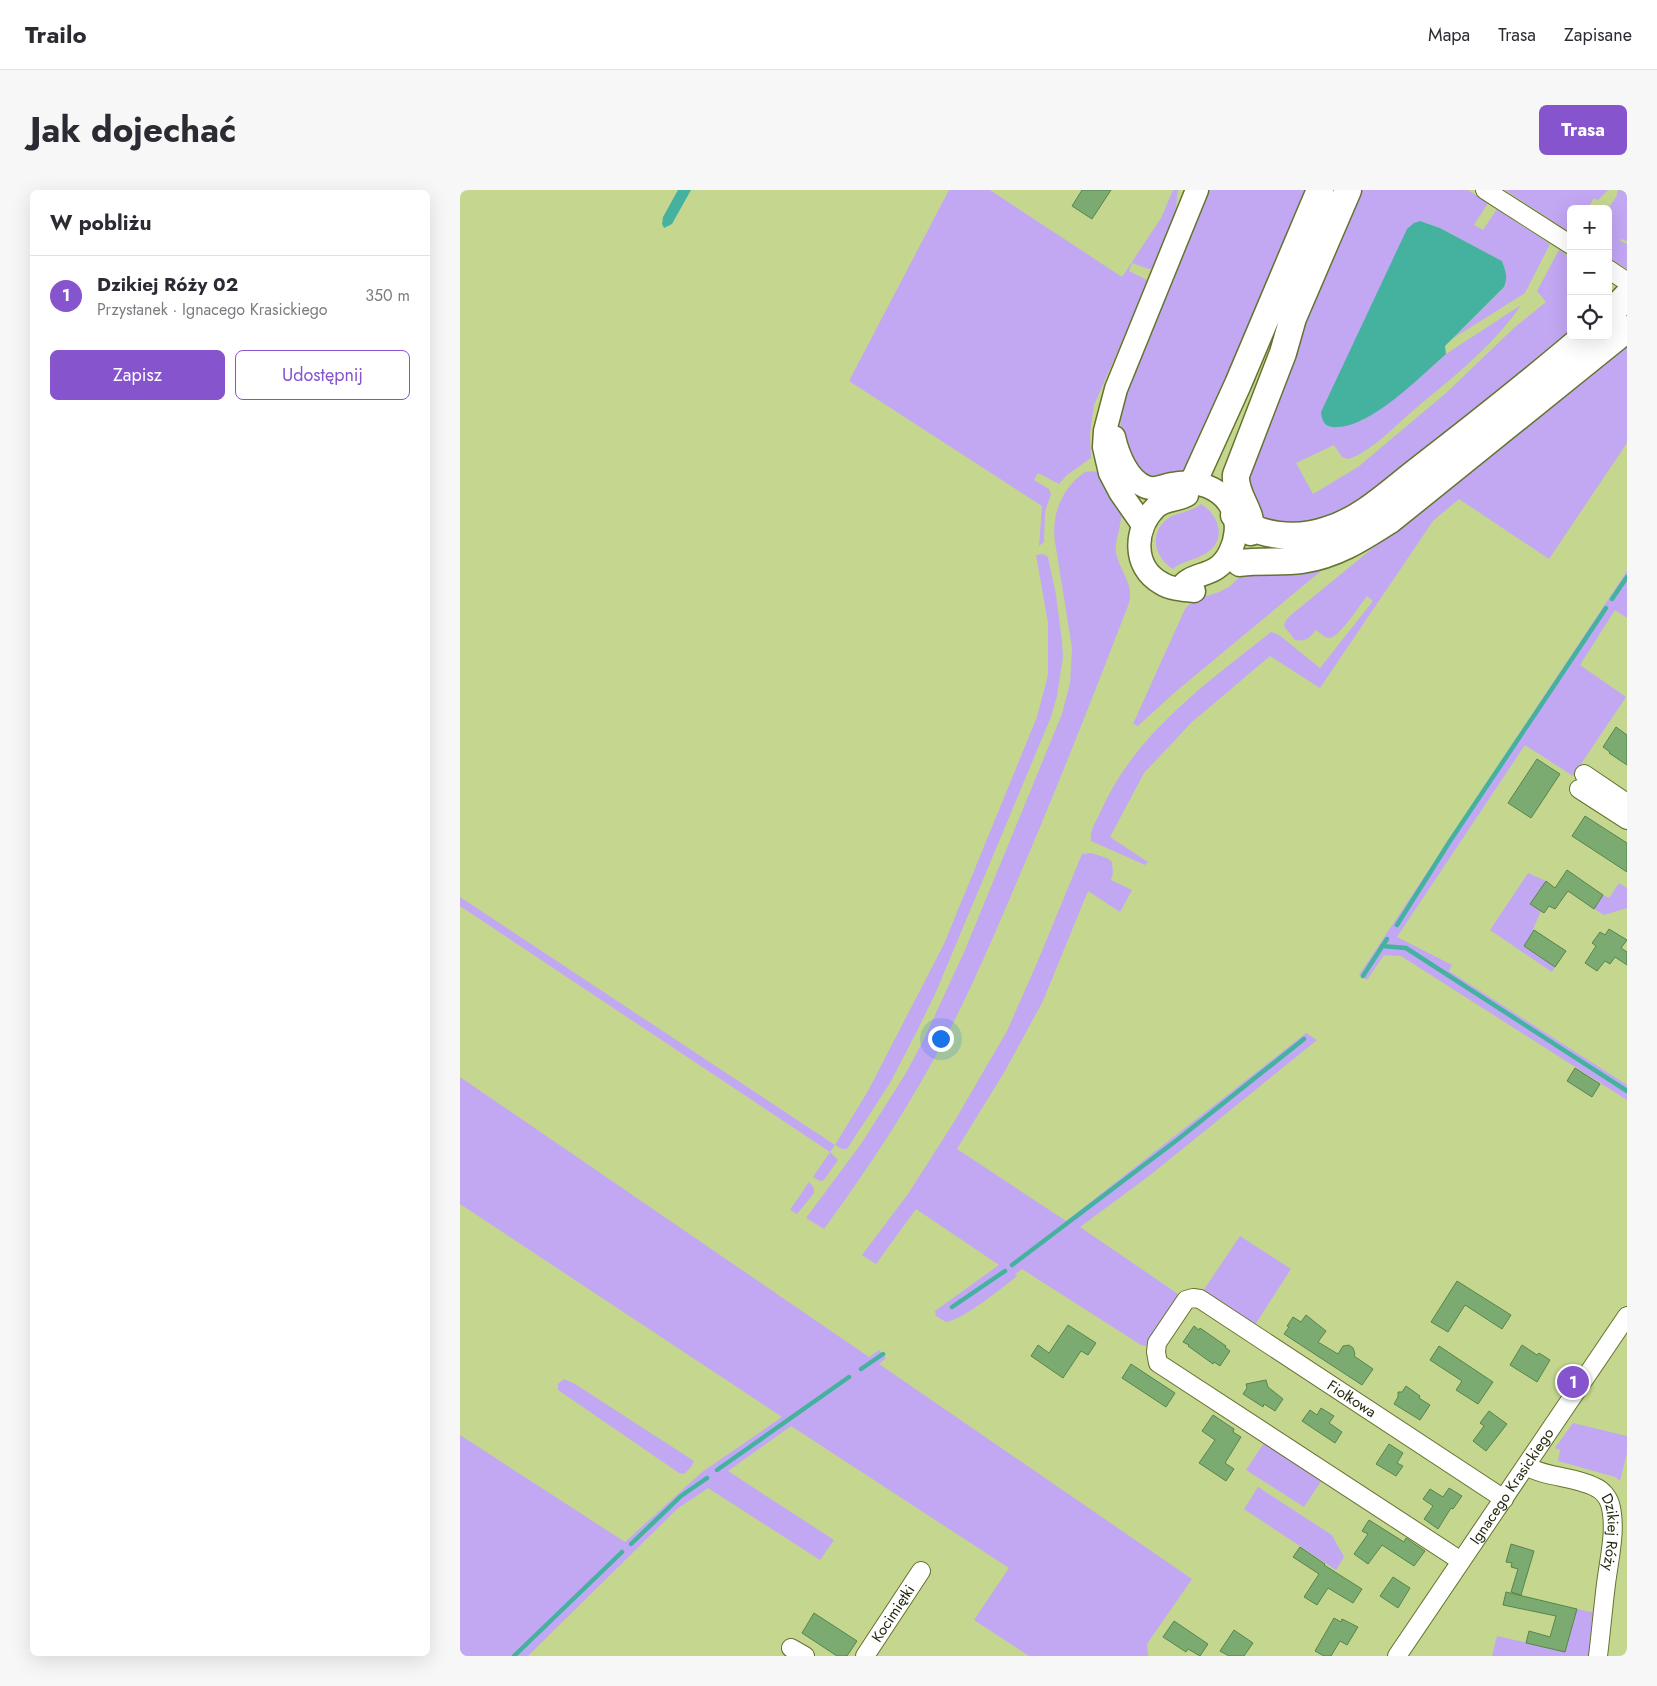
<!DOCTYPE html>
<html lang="pl">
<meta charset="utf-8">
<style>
:root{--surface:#fff;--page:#f7f7f7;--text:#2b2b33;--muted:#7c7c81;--line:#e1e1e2;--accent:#8654cc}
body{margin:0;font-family:Jost,sans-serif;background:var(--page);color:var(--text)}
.controls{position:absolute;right:15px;top:15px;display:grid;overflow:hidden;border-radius:8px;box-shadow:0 5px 20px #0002}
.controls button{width:45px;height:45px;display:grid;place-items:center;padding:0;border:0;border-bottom:1px solid var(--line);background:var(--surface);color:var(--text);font:25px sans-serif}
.you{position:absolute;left:480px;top:848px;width:18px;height:18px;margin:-12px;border:4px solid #fff;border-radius:50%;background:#1a73e8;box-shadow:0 0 0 8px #1a73e833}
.badge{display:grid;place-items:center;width:32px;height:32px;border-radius:50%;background:var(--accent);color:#fff;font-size:16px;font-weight:700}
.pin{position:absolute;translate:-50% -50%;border:2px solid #fff;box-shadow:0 1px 5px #0006}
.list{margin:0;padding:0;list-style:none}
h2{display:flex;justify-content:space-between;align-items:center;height:65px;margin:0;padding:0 20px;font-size:21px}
h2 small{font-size:16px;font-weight:400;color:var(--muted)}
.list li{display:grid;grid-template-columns:32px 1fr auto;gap:15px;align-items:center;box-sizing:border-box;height:80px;padding:0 20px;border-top:1px solid var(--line)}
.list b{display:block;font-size:19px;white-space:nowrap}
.list p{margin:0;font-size:16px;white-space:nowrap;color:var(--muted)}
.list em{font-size:16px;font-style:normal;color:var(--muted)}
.actions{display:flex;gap:10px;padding:15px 20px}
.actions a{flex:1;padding:11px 0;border:1px solid var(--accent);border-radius:8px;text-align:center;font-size:18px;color:var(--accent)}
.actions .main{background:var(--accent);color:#fff}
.icon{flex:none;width:28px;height:28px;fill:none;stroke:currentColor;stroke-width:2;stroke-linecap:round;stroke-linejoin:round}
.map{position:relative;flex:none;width:1167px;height:1466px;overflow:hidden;border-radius:8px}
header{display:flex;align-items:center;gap:30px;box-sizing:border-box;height:70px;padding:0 25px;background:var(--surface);border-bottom:1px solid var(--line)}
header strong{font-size:24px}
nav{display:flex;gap:28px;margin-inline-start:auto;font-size:18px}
.intro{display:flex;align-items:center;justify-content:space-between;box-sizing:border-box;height:120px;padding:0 30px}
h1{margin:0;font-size:35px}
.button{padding:12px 22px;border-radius:8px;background:var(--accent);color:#fff;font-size:18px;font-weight:700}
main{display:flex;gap:30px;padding:0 30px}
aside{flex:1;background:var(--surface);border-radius:8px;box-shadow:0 5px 20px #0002}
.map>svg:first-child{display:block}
</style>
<header>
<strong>Trailo</strong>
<nav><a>Mapa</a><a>Trasa</a><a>Zapisane</a></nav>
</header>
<div class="intro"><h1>Jak dojechać</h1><a class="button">Trasa</a></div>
<main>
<aside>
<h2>W pobliżu<small></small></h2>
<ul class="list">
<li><span class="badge">1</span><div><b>Dzikiej Róży 02</b><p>Przystanek · Ignacego Krasickiego</p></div><em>350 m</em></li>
</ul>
<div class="actions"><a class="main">Zapisz</a><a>Udostępnij</a></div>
</aside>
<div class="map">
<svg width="1167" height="1466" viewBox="0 0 1167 1466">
<rect width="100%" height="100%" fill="#c5d78f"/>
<path fill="#c2a7f3" d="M 489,0 L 530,0 L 662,87 L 701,28 L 713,0 L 718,0 L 715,26 L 694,78 L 689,79 L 672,73 L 669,81 L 685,89 L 688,92 L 634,215 L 630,243 L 631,268 L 607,285 L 599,294 L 578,283 L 574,290 L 589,299 L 591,304 L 585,322 L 584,352 L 579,356 L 582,316 L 389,191 Z
M 745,0 L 851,0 L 726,281 L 698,289 L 681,285 L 661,243 L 660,223 L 665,201 Z
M 899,0 L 1008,0 L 1028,13 L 1014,35 L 1023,40 L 1037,19 L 1090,54 L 1065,103 L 992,149 L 1044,97 C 1048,87 1046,82 1042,71 L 980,38 L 960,31 L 954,34 L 901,231 L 914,223 L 950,196 L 986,164 L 1061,115 C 1032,158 989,190 949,224 C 931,240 912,260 889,269 L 882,267 L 874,255 L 836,273 L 853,304 L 898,277 L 986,203 L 1055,137 L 1086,112 L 1077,101 L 1099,60 L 1111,68 L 1111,146 L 1019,224 L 981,245 L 899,314 L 875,328 L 835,336 L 801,330 L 784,284 L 793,259 Z
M 1045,0 L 1148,0 L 1138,10 L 1134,8 L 1127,19 L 1111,19 L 1111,43 Z
M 1158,0 L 1167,0 L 1167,51 L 1161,49 L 1160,51 L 1167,54 L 1167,79 L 1148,67 L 1148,19 L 1156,7 Z
M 1167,150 L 1167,253 L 1089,369 L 999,309 L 973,331 L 860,498 L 810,466 L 732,532 L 684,583 L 650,647 L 688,672 L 685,675 L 631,651 C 629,642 636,631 640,623 C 674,544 747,493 811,442 L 819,445 L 860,478 L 913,411 L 907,406 C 900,415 880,446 870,448 C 865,448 860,443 856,440 C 850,448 845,452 835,450 L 824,436 L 826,430 L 831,425 Z
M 625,282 L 633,281 L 640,283 C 647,295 656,308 660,321 C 664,332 654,349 656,363 C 660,382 674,393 669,413 C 633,507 596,601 556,694 C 535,743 514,793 489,841 C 453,911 410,976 364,1039 L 346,1028 L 401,954 L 446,883 L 463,851 L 505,760 L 602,524 L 610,493 L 612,458 L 595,352 C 591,324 602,298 625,282 Z
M 741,314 C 762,327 767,355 741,366 C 731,371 722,371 713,379 C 696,369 688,345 706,330 C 715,322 730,323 741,314 Z
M 583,364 L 588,367 L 596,405 L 602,451 L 603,467 L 597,506 L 591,527 L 476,802 L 456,843 L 430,893 L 387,959 L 382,959 L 375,955 L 370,962 L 378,970 L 364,990 L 360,991 L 353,987 L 370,962 L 0,716 L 0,707 L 375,955 L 408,901 L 484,754 L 577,527 L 588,485 L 588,433 L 576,365 Z
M 867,376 L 714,503 L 678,536 L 673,534 L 725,419 L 732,411 L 759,402 L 769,397 L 786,381 Z
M 1167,381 L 1167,428 L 1155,420 L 1120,475 L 1166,507 L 1113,586 L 1065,555 L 937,747 L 992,775 L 989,781 L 1167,895 L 1167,910 L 941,766 L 924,765 L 907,790 L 899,785 Z
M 631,663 L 647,668 L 652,672 L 653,683 L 651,690 L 672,700 L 660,722 L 628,701 L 583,811 L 545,881 L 497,959 L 606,1031 L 846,843 L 857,850 L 689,986 L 620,1037 L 721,1106 L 687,1156 L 681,1155 L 562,1079 L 555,1084 L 557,1086 C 542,1098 503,1130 486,1132 L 476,1126 L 475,1121 L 539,1075 L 456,1019 L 416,1074 L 402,1065 L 448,1004 L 494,932 L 547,841 L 577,773 L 622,664 Z
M 1068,683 L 1086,691 L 1070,714 L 1081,721 L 1073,739 L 1074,740 L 1064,756 L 1095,777 L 1092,782 L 1030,740 Z
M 1159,693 L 1167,698 L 1167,718 L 1144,725 L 1134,719 L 1143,705 L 1149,708 Z
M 0,887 L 409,1167 L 419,1160 L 426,1168 L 419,1174 L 732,1389 L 687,1454 L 688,1466 L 569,1466 L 514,1430 L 549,1378 L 331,1236 L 268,1281 L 374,1350 L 360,1370 L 248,1298 L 217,1319 L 68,1466 L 0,1466 L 0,1245 L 165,1352 L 242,1282 L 322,1227 L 0,1014 Z
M 349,992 L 354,998 L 354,1003 L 337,1024 L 330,1020 Z
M 780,1046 L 831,1079 L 793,1138 L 741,1104 Z
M 104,1189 L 115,1194 L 234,1271 L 231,1277 L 224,1284 L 219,1283 L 98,1200 L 98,1194 Z
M 1113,1233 L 1167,1246 L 1167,1263 L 1160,1291 L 1155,1287 L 1098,1271 L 1100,1260 L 1095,1258 Z
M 806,1250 L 864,1287 L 844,1317 L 786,1280 Z
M 798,1297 L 872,1345 L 884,1367 L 876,1380 L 784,1319 Z
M 1117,1419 L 1136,1423 L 1132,1466 L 1032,1466 L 1037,1446 L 1105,1461 Z"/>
<path fill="#45b2a0" d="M 218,0 L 231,0 L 212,34 L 204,38 L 202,34 L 203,27 Z
M 960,31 L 980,38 L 1042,71 C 1046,82 1048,87 1044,97 L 985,156 L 986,164 C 961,186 912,236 878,237 C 867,238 862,234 861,222 L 947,39 L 954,33 Z"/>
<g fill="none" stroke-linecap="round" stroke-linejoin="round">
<path stroke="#45b2a0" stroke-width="4.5" d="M 1152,409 L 1167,387
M 937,735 L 990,651 L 1146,418
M 922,756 L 946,758 L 1167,901
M 903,786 L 927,749
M 552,1075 L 717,950 L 844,849
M 492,1117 L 545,1081
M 401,1179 L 423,1164
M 257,1280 L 389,1187
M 171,1354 L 221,1306 L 247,1288
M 54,1466 L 162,1362"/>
</g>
<path fill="#7cab71" stroke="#57854d" d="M 622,0 L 651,0 L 632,29 L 612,16 Z
M 1156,537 L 1167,545 L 1167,575 L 1149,563 L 1150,562 L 1143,557 Z
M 1077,569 L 1100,584 L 1071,628 L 1048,613 Z
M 1125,626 L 1167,653 L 1167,682 L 1112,646 Z
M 1107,680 L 1143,705 L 1134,719 L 1108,701 L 1095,719 L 1089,716 L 1084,723 L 1070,714 L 1086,691 L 1095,698 Z
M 1149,739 L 1167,750 L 1161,758 L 1167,762 L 1167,775 L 1155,767 L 1150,774 L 1145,771 L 1137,781 L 1125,773 L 1136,756 L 1132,753 L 1140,742 L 1145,745 Z
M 1074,740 L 1106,761 L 1095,777 L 1064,756 Z
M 1115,878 L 1140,894 L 1132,907 L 1107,891 Z
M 997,1091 L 1051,1125 L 1042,1139 L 1005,1115 L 988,1142 L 971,1132 Z
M 846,1125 L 866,1141 L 858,1152 L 878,1164 L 883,1156 L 889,1155 L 893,1158 L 895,1164 L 894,1166 L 913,1179 L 902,1195 L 824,1144 L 829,1137 L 827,1136 L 833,1127 L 841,1132 Z
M 608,1135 L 636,1153 L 628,1165 L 621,1161 L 603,1188 L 571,1166 L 578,1155 L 589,1163 Z
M 734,1136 L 739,1140 L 740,1138 L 766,1156 L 765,1157 L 770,1161 L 760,1176 L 754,1172 L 753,1174 L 728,1156 L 729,1155 L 723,1152 Z
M 1062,1155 L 1077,1165 L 1079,1163 L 1090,1170 L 1077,1192 L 1050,1175 Z
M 979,1156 L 1033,1192 L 1018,1214 L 996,1200 L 1002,1191 L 970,1170 Z
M 671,1174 L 715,1203 L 706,1217 L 662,1188 Z
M 806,1190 L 808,1197 L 823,1209 L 815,1221 L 804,1214 L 803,1217 L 783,1204 L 787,1198 L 786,1194 Z
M 946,1196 L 960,1206 L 959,1208 L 970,1215 L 960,1230 L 934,1214 L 938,1207 L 938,1202 L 942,1202 Z
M 861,1218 L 874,1226 L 869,1233 L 882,1242 L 875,1253 L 842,1231 L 850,1220 L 857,1225 Z
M 1029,1221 L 1047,1234 L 1026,1261 L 1013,1251 L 1024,1236 L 1020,1233 Z
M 753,1225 L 774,1239 L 773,1242 L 781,1247 L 765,1273 L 774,1279 L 766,1291 L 739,1273 L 755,1250 L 742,1241 Z
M 929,1254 L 943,1263 L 937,1273 L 943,1276 L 936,1286 L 916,1274 Z
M 989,1298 L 1002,1306 L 993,1319 L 991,1318 L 978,1339 L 964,1329 L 973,1316 L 963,1309 L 970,1299 L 983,1307 Z
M 909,1330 L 944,1352 L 946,1348 L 965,1361 L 954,1376 L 922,1355 L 908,1374 L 894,1364 L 908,1344 L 902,1341 Z
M 1051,1354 L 1074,1361 L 1061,1405 L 1051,1402 L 1058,1379 L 1051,1377 L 1052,1373 L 1046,1372 Z
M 840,1357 L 865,1374 L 864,1375 L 902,1399 L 893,1413 L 868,1398 L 857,1415 L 844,1407 L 859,1384 L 833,1367 Z
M 933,1387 L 950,1398 L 938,1418 L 920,1406 Z
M 1046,1402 L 1117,1419 L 1105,1462 L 1066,1453 L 1069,1441 L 1090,1447 L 1096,1426 L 1043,1415 Z
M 354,1423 L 397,1451 L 387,1466 L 377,1466 L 342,1443 Z
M 874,1428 L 881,1432 L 882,1429 L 898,1437 L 887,1455 L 880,1451 L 871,1466 L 864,1466 L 855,1461 Z
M 714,1431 L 748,1454 L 740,1466 L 728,1459 L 726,1462 L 703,1447 Z
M 774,1440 L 793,1453 L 784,1466 L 769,1466 L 760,1461 Z"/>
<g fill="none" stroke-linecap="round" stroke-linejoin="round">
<g stroke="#64732e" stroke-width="20">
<g id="minor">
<path d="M 1025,0 L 1111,55"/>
<path d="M 1148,79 L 1163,89"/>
<path d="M 1124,584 L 1167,613"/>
<path d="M 1119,599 L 1167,630"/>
<path id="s1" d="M 1066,1276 C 1087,1288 1114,1286 1135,1297 C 1142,1300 1148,1307 1150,1314 C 1157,1338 1149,1369 1146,1394 C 1143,1418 1141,1442 1138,1466"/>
<path id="s2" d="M 1001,1371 L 698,1173 L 696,1162 L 697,1153 L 726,1110 L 733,1108 L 740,1109 L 1044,1309"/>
<path d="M 331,1458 L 345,1466"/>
<path id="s3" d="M 405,1466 L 461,1381"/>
<path id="s4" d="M 937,1466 L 1167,1126"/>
</g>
</g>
<g stroke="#64732e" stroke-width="25">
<path id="major" d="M 654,247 C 658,265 668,290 686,297 C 696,301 703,295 712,294 C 736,289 763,297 773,321 C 778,334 776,350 770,362 C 756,391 732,379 720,399
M 727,305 C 717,311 705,309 696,317 C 674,338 672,377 701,393 C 710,399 723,400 734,401
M 683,335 L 660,302 L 650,283 L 644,257 L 645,241 L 656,199 L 737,0"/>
</g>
<g stroke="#64732e" stroke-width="29">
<path id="highway" d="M 1148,126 L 1167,106
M 733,293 L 778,194 L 860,0
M 774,325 C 797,348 838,350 867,340 C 901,330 929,303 956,282 C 1013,238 1070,193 1125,146
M 791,342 C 793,321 774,305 776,285 L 823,163 L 833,128 L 888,0
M 780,373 C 801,370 822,373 842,370 C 876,365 902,348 930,330 L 1167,139"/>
</g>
<use href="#minor" stroke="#fff" stroke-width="18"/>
<use href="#major" stroke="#fff" stroke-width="22"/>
<use href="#highway" stroke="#fff" stroke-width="26"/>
</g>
<g text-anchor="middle" stroke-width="5" stroke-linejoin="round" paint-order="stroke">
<g font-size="15" fill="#1f2508" stroke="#e9f3cf">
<text dy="5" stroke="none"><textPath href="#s2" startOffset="630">Fiołkowa</textPath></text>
<text dy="5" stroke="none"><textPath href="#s4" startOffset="205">Ignacego Krasickiego</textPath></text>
<text dy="5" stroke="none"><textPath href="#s1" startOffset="124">Dzikiej Róży</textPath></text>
<text dy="5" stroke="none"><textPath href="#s3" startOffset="51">Kocimiętki</textPath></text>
</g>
</g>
</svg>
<div class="controls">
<button>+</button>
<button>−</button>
<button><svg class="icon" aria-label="locate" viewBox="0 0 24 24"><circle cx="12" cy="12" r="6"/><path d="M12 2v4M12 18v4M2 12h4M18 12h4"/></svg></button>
</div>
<div class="you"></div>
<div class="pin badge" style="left:1113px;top:1192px">1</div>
</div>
</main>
